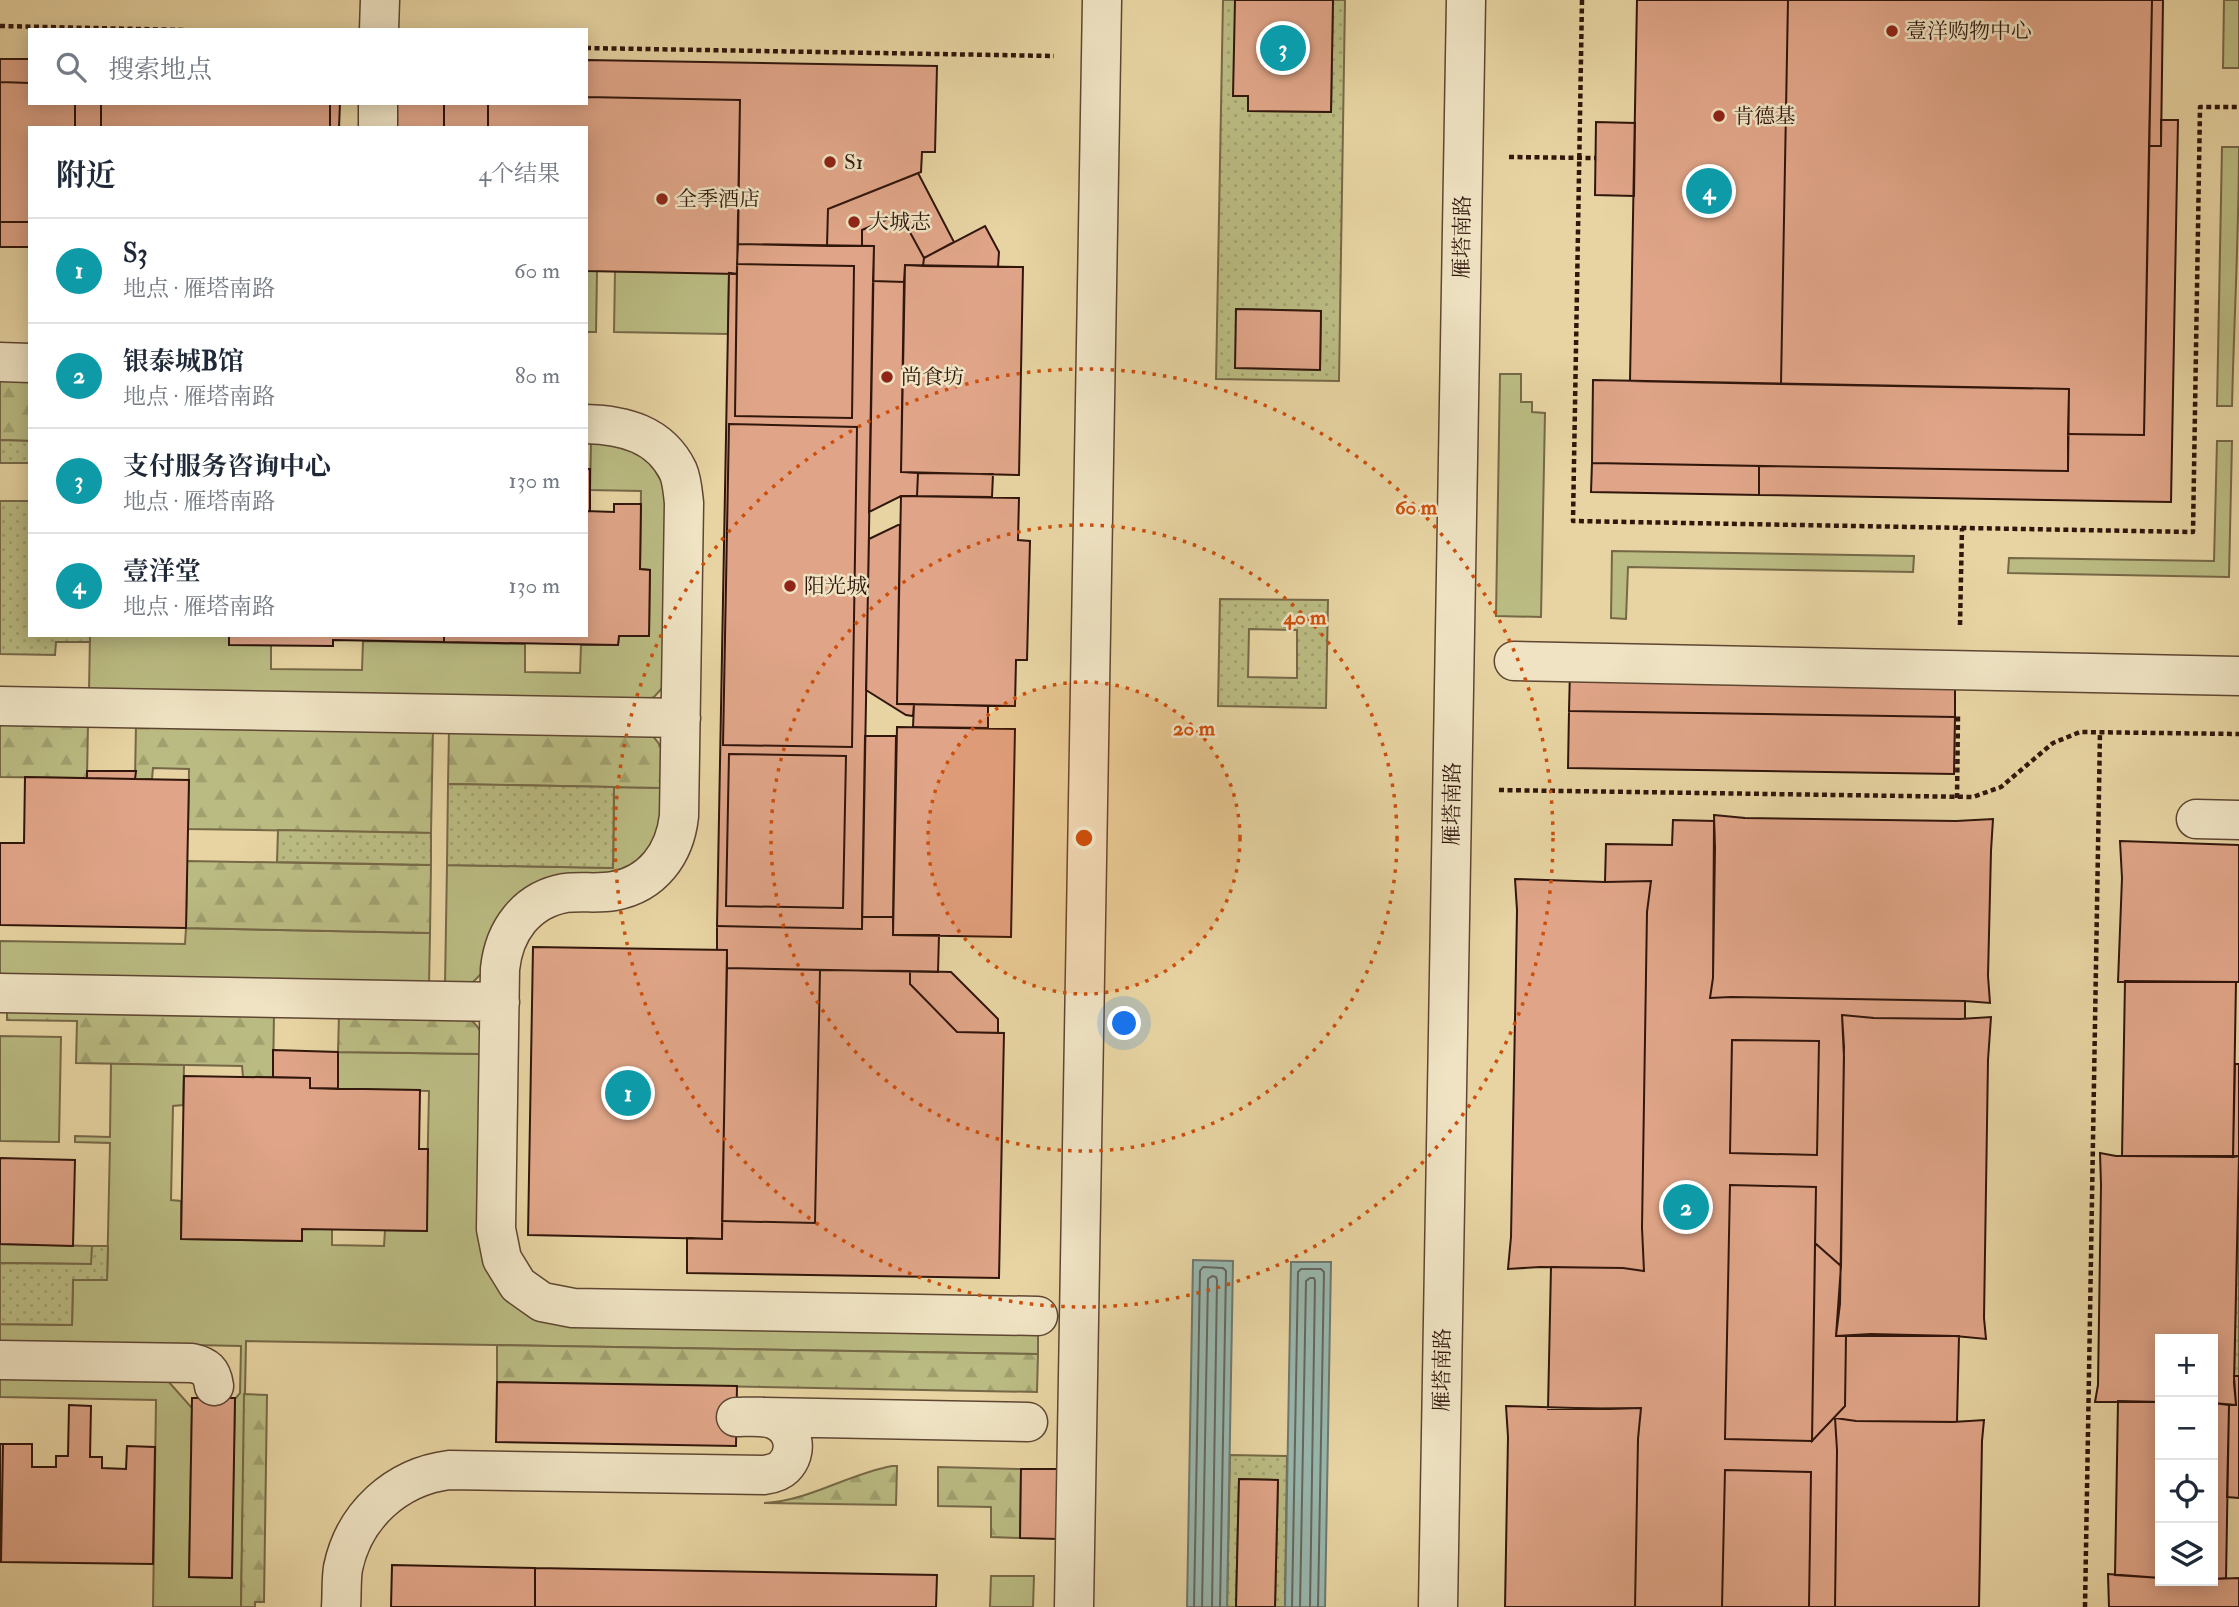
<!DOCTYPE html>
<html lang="zh">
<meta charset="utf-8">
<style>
:root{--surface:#fff;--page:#f6f6f7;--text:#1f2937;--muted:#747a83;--line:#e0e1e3;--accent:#db2777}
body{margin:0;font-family:"IM FELL Double Pica","Noto Serif SC",serif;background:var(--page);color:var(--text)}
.controls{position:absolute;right:21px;bottom:21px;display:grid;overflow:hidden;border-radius:0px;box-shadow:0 4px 18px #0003}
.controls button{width:63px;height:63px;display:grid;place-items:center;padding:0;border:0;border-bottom:2px solid var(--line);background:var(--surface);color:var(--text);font:35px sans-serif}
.you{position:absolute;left:1125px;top:1024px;width:24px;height:24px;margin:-18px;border:5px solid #fff;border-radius:50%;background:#1a73e8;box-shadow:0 0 0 10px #1a73e833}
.badge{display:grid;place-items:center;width:46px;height:46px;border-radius:50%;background:var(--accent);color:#fff;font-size:23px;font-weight:700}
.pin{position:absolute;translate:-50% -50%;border:4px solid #fff;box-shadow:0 2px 7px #0006}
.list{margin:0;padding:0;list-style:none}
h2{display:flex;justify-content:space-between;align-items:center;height:91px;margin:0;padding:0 28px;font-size:30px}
h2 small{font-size:23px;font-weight:400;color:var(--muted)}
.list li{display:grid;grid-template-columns:46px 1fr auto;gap:21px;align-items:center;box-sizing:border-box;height:105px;padding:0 28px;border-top:2px solid var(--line)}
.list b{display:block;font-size:26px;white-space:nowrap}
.list p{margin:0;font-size:23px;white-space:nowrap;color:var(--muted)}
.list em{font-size:23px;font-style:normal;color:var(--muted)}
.icon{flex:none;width:38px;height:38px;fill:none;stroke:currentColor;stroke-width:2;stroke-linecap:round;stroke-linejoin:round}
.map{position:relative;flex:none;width:2239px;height:1607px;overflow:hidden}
.search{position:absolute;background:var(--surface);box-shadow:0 4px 18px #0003;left:28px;top:28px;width:560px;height:77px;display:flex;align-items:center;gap:18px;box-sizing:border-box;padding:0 24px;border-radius:0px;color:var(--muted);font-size:26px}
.panel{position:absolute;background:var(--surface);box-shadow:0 4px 18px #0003;left:28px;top:126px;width:560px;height:511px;border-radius:0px}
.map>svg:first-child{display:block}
</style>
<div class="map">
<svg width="2239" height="1607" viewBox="0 0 2239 1607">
<defs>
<pattern id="forest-firs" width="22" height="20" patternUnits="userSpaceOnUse" patternTransform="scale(1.75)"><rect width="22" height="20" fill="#babb82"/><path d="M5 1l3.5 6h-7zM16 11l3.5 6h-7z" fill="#a0a06f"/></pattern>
<pattern id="park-dots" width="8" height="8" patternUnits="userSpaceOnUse" patternTransform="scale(1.75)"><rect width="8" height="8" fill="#babb82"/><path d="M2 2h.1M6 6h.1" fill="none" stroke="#a0a06f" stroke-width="1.8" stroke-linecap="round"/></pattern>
</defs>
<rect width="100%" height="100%" fill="#e7d4a2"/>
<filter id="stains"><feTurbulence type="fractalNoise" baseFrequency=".00286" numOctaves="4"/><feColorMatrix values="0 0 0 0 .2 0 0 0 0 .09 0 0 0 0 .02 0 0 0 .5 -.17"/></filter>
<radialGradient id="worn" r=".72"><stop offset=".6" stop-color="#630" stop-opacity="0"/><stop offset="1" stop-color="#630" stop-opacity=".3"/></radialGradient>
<path fill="#babb82" stroke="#766847" stroke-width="2" d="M 2224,0 L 2239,0 L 2239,68 L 2223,68 Z
M 2222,147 L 2239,147 C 2239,234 2234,320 2232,406 L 2217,406 Z
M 586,271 L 597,271 L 596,332 L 586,332 Z
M 615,271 L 729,273 L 728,334 L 614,332 Z
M 1500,374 L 1521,374 L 1521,402 L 1532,402 L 1532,412 L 1545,413 L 1541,617 L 1496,616 Z
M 591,440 L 607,440 L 646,455 L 668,492 L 664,686 L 654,697 L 647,700 L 89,691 L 90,635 L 229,635 L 229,645 L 271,645 L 271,669 L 362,670 L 363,641 L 525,644 L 525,672 L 580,673 L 581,645 L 618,645 L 619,636 L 649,636 L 650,570 L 640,569 L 641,491 L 590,490 Z
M 2217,441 L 2232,441 L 2229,577 L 2008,573 L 2009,558 L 2214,561 Z
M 1612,551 L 1914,556 L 1913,572 L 1628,567 L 1626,619 L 1611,618 Z
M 614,787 L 663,788 L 663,821 L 649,854 L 617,874 L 580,875 L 473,982 L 467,984 L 445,985 L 447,865 L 613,868 Z
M 186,928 L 430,933 L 429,985 L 0,977 L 0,941 L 185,944 Z
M 0,1036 L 61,1037 L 59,1142 L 0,1141 Z
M 338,1052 L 483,1054 L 500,1289 L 1038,1333 L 1038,1354 L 246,1341 L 241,1607 L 153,1607 L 156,1400 L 0,1397 L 0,1378 L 168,1381 L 192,1408 L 189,1577 L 231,1578 L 235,1399 L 240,1393 L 241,1346 L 0,1341 L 0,1324 L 72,1325 L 73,1279 L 107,1280 L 110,1143 L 75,1142 L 75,1136 L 110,1137 L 111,1063 L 184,1065 L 183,1105 L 173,1106 L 171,1200 L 181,1201 L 181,1239 L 301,1241 L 302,1229 L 332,1229 L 332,1245 L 384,1246 L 385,1230 L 426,1231 L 429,1091 L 338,1089 Z
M 0,1244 L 92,1246 L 92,1264 L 0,1263 Z
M 991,1576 L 1034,1576 L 1033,1607 L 990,1607 Z"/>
<path fill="url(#forest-firs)" stroke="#766847" stroke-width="2" d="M 0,379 L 30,379 L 30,441 L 0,440 Z
M 0,721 L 88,723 L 87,778 L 0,777 Z
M 136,724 L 433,729 L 431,833 L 188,829 L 189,769 L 153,768 L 152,779 L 135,779 Z
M 449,729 L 651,735 C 668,748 663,768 663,788 L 448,784 Z
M 187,861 L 431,865 L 430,933 L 186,928 Z
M 7,1009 L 274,1014 L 273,1077 L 243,1077 L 242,1066 L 76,1063 L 77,1021 L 7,1020 Z
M 339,1015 L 468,1018 C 483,1028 483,1038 483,1054 L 338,1052 Z
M 497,1345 L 1038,1354 L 1037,1392 L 497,1382 Z
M 244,1394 L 267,1395 L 264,1602 L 255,1602 L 255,1607 L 241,1607 Z
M 892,1466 L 897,1466 L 896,1505 L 764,1503 C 809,1501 848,1474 892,1466 Z
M 938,1467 L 1021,1469 L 1020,1538 L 991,1537 L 991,1507 L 938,1506 Z"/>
<path fill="url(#park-dots)" stroke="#766847" stroke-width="2" fill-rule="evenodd" d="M 1223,0 L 1235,0 L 1248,96 L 1249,111 L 1331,112 L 1333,0 L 1345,0 L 1339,381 L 1216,379 ZM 1236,309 L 1321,311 L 1320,370 L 1236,368 Z
M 0,440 L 30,441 L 30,463 L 0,463 Z
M 0,501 L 30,501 L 30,635 L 90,635 L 90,642 L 56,642 L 55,655 L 0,654 Z
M 1220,599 L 1328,600 L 1326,708 L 1218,706 ZM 1249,629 L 1297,630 L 1297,678 L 1248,677 Z
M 448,784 L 614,787 L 613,868 L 447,865 Z
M 278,830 L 431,833 L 431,865 L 277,862 Z
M 2238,1185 L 2239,1185 L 2239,1376 L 2234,1376 Z
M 92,1246 L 108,1246 L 107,1280 L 73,1280 L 72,1325 L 0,1324 L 0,1263 L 91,1264 Z
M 1230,1455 L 1287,1456 L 1285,1607 L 1275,1607 L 1278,1480 L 1239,1479 L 1236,1607 L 1227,1607 Z"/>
<path fill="#98b7ae" stroke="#6f776d" stroke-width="2" d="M 1193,1260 L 1233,1261 L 1227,1607 L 1187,1607 Z
M 1291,1262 L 1331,1262 L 1325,1607 L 1285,1607 Z"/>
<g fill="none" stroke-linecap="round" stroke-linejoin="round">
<path stroke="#64665d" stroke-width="2" d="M 1194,1607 L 1200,1271 L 1203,1267 L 1223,1268 L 1226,1271 L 1220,1607
M 1202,1607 L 1208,1279 L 1212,1276 L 1216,1277 L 1217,1280 L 1212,1607
M 1292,1607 L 1298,1272 L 1301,1269 L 1321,1269 L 1324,1272 L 1318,1607
M 1300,1607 L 1306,1281 L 1310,1278 L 1314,1278 L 1315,1281 L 1310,1607"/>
</g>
<path fill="#e0a588" stroke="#31160c" stroke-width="2" fill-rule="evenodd" d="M 1235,0 L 1333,0 L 1331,112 L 1248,111 L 1248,96 L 1233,96 Z
M 1637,0 L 1788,0 L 1781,384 L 1630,381 Z
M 1788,0 L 2152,0 L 2144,435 L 2068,434 L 2069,389 L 1781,384 Z
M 2152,0 L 2163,0 L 2161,146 L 2149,146 Z
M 0,59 L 30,59 L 30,83 L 0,82 Z
M 586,60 L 937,66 L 935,152 L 922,152 L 921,172 L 828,209 L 827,246 L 738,244 L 740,100 L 586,97 Z
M 0,82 L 30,83 L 30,103 L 75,103 L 75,128 L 30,128 L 30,222 L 0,222 Z
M 586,97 L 740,100 L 737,274 L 586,271 L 586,128 L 488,128 L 488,103 L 586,103 Z
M 75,103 L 101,103 L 101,128 L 75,128 Z
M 101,103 L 330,103 L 330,128 L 101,128 Z
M 330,103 L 340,103 L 339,128 L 330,128 Z
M 394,103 L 444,103 L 444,128 L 393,128 Z
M 444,103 L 488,103 L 488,128 L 444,128 Z
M 2161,120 L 2178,120 L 2171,502 L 1759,495 L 1759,466 L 2068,471 L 2068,434 L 2144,435 L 2149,146 L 2161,146 Z
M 1596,122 L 1635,123 L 1634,196 L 1595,195 Z
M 918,173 L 954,242 L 924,258 L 900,214 L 862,230 L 862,246 L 827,246 L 828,209 Z
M 900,214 L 924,258 L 923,266 L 905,265 L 904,282 L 873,281 L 874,246 L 862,246 L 862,230 Z
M 0,222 L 30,222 L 30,247 L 0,247 Z
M 985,226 L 999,252 L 998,267 L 923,266 L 924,258 Z
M 738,244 L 874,246 L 862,929 L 717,926 L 729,273 L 737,274 L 735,416 L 852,418 L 854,266 L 737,264 ZM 729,424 L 857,427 L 852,747 L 723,745 ZM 729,754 L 846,756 L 843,908 L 726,906 Z
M 737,264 L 854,266 L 852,418 L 735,416 Z
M 905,265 L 1023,267 L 1019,475 L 901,472 Z
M 873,281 L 904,282 L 901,472 L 918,473 L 917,496 L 901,496 L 869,512 Z
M 1236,309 L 1321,311 L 1320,370 L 1235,368 Z
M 1593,380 L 2069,389 L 2068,471 L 1592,463 Z
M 729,424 L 857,427 L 852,747 L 723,745 Z
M 1592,463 L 1759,466 L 1759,495 L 1591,492 Z
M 586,469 L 590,469 L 590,511 L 586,511 Z
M 918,473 L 993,474 L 992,497 L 917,496 Z
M 901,496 L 1019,498 L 1018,540 L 1030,541 L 1027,660 L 1016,660 L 1015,706 L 897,704 Z
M 614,504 L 641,504 L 640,569 L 650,570 L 649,636 L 619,636 L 618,645 L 444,642 L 444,635 L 586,635 L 586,511 L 614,512 Z
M 900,524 L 897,704 L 914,704 L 913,716 L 906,715 L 866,690 L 869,539 Z
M 229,635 L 444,635 L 444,642 L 333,640 L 333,646 L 229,645 Z
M 1570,670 L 1955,676 L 1955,717 L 1569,711 Z
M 914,704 L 988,706 L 988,728 L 913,727 Z
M 1569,711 L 1955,717 L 1954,774 L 1568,768 Z
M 897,727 L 1015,729 L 1011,937 L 893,935 Z
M 865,736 L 896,736 L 893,917 L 862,917 Z
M 729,754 L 846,756 L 843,908 L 726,906 Z
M 87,771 L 136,771 L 135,779 L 87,778 Z
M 25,777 L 189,780 L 186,928 L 0,925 L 0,843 L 24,843 Z
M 1714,815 L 1745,818 L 1956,821 L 1993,819 L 1991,851 L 1988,976 L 1990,1003 L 1965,1001 L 1731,997 L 1710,998 L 1713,978 L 1715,848 Z
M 1673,820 L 1714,821 L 1713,978 L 1710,998 L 1731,997 L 1965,1001 L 1965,1019 L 1874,1018 L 1842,1015 L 1844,1047 L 1841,1266 L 1815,1243 L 1816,1187 L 1730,1185 L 1725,1439 L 1812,1441 L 1845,1406 L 1846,1336 L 1959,1336 L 1957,1422 L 1856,1421 L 1835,1418 L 1837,1450 L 1835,1607 L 1809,1607 L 1811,1472 L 1725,1470 L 1722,1607 L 1635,1607 L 1638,1439 L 1641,1408 L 1548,1409 L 1551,1267 L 1623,1268 L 1644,1271 L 1642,1228 L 1647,912 L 1651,881 L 1605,882 L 1606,844 L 1672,845 ZM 1732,1040 L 1819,1041 L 1817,1155 L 1730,1153 Z
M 2120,841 L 2239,845 L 2239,982 L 2118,982 L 2122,878 Z
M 1515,879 L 1605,882 L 1651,881 L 1647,912 L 1642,1228 L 1644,1271 L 1623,1268 L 1540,1267 L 1508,1269 L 1511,1237 L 1517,910 Z
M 862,917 L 893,917 L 893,935 L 939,935 L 938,972 L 727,968 L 727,950 L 717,950 L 717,926 L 862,929 Z
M 533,947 L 727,950 L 722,1239 L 528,1235 Z
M 727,968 L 820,970 L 815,1223 L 722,1221 Z
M 820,970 L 910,971 L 910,984 L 957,1032 L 1004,1033 L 999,1278 L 687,1273 L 687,1238 L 722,1239 L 722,1221 L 815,1223 Z
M 910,971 L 951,972 L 998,1019 L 998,1033 L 957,1032 L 910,984 Z
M 2125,981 L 2236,982 L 2233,1157 L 2122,1156 Z
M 1842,1015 L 1874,1018 L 1960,1019 L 1991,1017 L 1988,1060 L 1984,1318 L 1986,1339 L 1955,1336 L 1871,1334 L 1836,1336 L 1840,1304 L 1844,1058 Z
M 1732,1040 L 1819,1041 L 1817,1155 L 1730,1153 Z
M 273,1050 L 338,1052 L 338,1089 L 310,1088 L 310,1078 L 273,1077 Z
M 2235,1064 L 2239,1064 L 2239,1156 L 2233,1157 Z
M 184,1076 L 310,1078 L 310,1088 L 420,1090 L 419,1149 L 428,1149 L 427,1231 L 302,1229 L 302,1241 L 181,1239 Z
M 2100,1153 L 2116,1156 L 2239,1156 L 2234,1383 L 2236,1405 L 2213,1403 L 2213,1339 L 2160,1339 L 2160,1402 L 2095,1402 L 2098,1385 L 2101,1185 Z
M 0,1158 L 75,1160 L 73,1246 L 0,1244 Z
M 1730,1185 L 1816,1187 L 1812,1441 L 1725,1439 Z
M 1815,1243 L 1841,1266 L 1836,1336 L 1846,1336 L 1845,1406 L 1812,1441 Z
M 2234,1376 L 2239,1376 L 2239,1498 L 2227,1497 L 2229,1405 L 2236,1405 Z
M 497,1382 L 737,1386 L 736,1446 L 496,1442 Z
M 192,1398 L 235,1398 L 232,1578 L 189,1577 Z
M 2118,1401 L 2160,1402 L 2160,1578 L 2115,1575 Z
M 2213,1403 L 2229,1405 L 2226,1578 L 2214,1579 Z
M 69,1405 L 91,1406 L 90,1457 L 102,1457 L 102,1468 L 126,1469 L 127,1446 L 155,1447 L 153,1564 L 1,1562 L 3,1444 L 32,1444 L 32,1467 L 56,1467 L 56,1456 L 68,1456 Z
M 1506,1406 L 1610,1409 L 1641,1408 L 1638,1439 L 1635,1607 L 1505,1607 L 1508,1437 Z
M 1835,1418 L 1856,1421 L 1953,1422 L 1984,1420 L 1982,1441 L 1979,1607 L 1835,1607 L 1837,1450 Z
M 0,1444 L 3,1444 L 1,1562 L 0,1562 Z
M 1021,1469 L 1059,1469 L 1058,1539 L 1020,1538 Z
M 1725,1470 L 1811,1472 L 1809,1607 L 1722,1607 Z
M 1239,1479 L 1278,1480 L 1275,1607 L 1236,1607 Z
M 392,1565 L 535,1568 L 535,1607 L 391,1607 Z
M 535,1568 L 937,1575 L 936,1607 L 535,1607 Z
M 2108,1574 L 2160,1578 L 2160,1581 L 2213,1581 L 2213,1579 L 2239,1578 L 2239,1607 L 2109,1607 Z"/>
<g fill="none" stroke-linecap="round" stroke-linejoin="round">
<g stroke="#5e4632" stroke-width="41">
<path id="minor" d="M 379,30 L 380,0
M 378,128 L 378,103
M 0,362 L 30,363
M 586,424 C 624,425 660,434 678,471 C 682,480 683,493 684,503 L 679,816 C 675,853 653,884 614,891 C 598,894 582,891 565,893 C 526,900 504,931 500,969 L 496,1229 L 502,1259 L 518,1285 L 542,1302 L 573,1308 L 1038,1316
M 1514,661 L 2239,676
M 0,706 L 681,718
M 2196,819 L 2239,820
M 0,993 L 500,1002
M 0,1360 L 192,1363 C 206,1366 212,1371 214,1386
M 765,1417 L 1028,1422
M 341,1607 C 342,1594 341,1581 343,1568 C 354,1515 396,1477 449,1470 L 764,1475 C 771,1474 779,1472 784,1467 C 799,1452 794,1428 775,1420 C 764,1415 748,1417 736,1417
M 1074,1607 L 1102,0
M 1438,1607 L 1466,0"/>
</g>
<path stroke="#31160c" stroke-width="4.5" stroke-dasharray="5 3.5" stroke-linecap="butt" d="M 1582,0 L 1573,521 L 2193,532 L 2200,107 L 2239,107
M 0,26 L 186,30
M 586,48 L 1054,56
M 1509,157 L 1595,158
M 1960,625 L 1962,528
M 1499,790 L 1973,797 L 2001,787 L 2053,743 L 2080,732 L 2239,734
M 1957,798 L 1958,715
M 2085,1607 L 2100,732"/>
<use href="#minor" stroke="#efe3c3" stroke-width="38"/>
</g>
<circle cx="1084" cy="838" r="156" fill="#cd4f0c" fill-opacity=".12"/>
<g fill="none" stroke="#cd4f0c" stroke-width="3.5" stroke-dasharray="3.5 7">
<circle cx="1084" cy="838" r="156"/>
<circle cx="1084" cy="838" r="313"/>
<circle cx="1084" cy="838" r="469"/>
</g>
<g fill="#8f2418" stroke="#efe3c3" stroke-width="2.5">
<circle cx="1892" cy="31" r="7"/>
<circle cx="1719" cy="116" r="7"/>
<circle cx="830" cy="162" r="7"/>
<circle cx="662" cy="199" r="7"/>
<circle cx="854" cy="222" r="7"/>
<circle cx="887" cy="377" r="7"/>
<circle cx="790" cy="586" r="7"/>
</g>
<g text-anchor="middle" stroke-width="5" stroke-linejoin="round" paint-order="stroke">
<g font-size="21" fill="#31160c" stroke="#efe3c3" text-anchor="start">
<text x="1906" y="38">壹洋购物中心</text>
<text x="1733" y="123">肯德基</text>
<text x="844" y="169">S1</text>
<text x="676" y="206">全季酒店</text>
<text x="868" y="229">大城志</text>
<text x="901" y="384">尚食坊</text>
<text x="804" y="593">阳光城</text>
</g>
<g font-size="21" fill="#31160c" stroke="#efe3c3">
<text transform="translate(1462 237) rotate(-89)" y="7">雁塔南路</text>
<text transform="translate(1452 804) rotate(-89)" y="7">雁塔南路</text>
<text transform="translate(1442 1370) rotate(-89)" y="7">雁塔南路</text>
</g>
</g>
<circle cx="1084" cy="838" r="10" fill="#cd4f0c" stroke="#efe3c3" stroke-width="3.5"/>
<g font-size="21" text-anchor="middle" font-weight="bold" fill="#cd4f0c" stroke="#efe3c3" stroke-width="5" stroke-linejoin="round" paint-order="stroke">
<text x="1416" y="514">60 m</text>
<text x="1305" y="624">40 m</text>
<text x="1194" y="735">20 m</text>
</g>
<rect width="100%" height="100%" filter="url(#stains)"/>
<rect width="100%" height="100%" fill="url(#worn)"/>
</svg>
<div class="controls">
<button>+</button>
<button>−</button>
<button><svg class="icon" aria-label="locate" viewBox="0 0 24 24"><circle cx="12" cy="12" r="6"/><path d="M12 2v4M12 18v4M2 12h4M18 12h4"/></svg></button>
<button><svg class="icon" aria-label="layers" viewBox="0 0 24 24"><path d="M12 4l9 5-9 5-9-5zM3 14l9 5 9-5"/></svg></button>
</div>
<div class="you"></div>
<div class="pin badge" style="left:628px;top:1093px;background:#0f9aa8">1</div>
<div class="pin badge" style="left:1686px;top:1207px;background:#0f9aa8">2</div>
<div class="pin badge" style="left:1283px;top:48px;background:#0f9aa8">3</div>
<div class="pin badge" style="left:1709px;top:191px;background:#0f9aa8">4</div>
<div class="search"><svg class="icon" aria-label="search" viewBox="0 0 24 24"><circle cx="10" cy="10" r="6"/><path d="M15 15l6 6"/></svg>搜索地点</div>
<section class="panel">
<h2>附近<small>4个结果</small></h2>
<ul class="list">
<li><span class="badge" style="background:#0f9aa8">1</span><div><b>S3</b><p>地点 · 雁塔南路</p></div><em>60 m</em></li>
<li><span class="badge" style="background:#0f9aa8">2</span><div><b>银泰城B馆</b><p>地点 · 雁塔南路</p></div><em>80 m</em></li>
<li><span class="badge" style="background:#0f9aa8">3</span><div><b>支付服务咨询中心</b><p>地点 · 雁塔南路</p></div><em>130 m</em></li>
<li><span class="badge" style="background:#0f9aa8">4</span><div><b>壹洋堂</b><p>地点 · 雁塔南路</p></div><em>130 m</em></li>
</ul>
</section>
</div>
